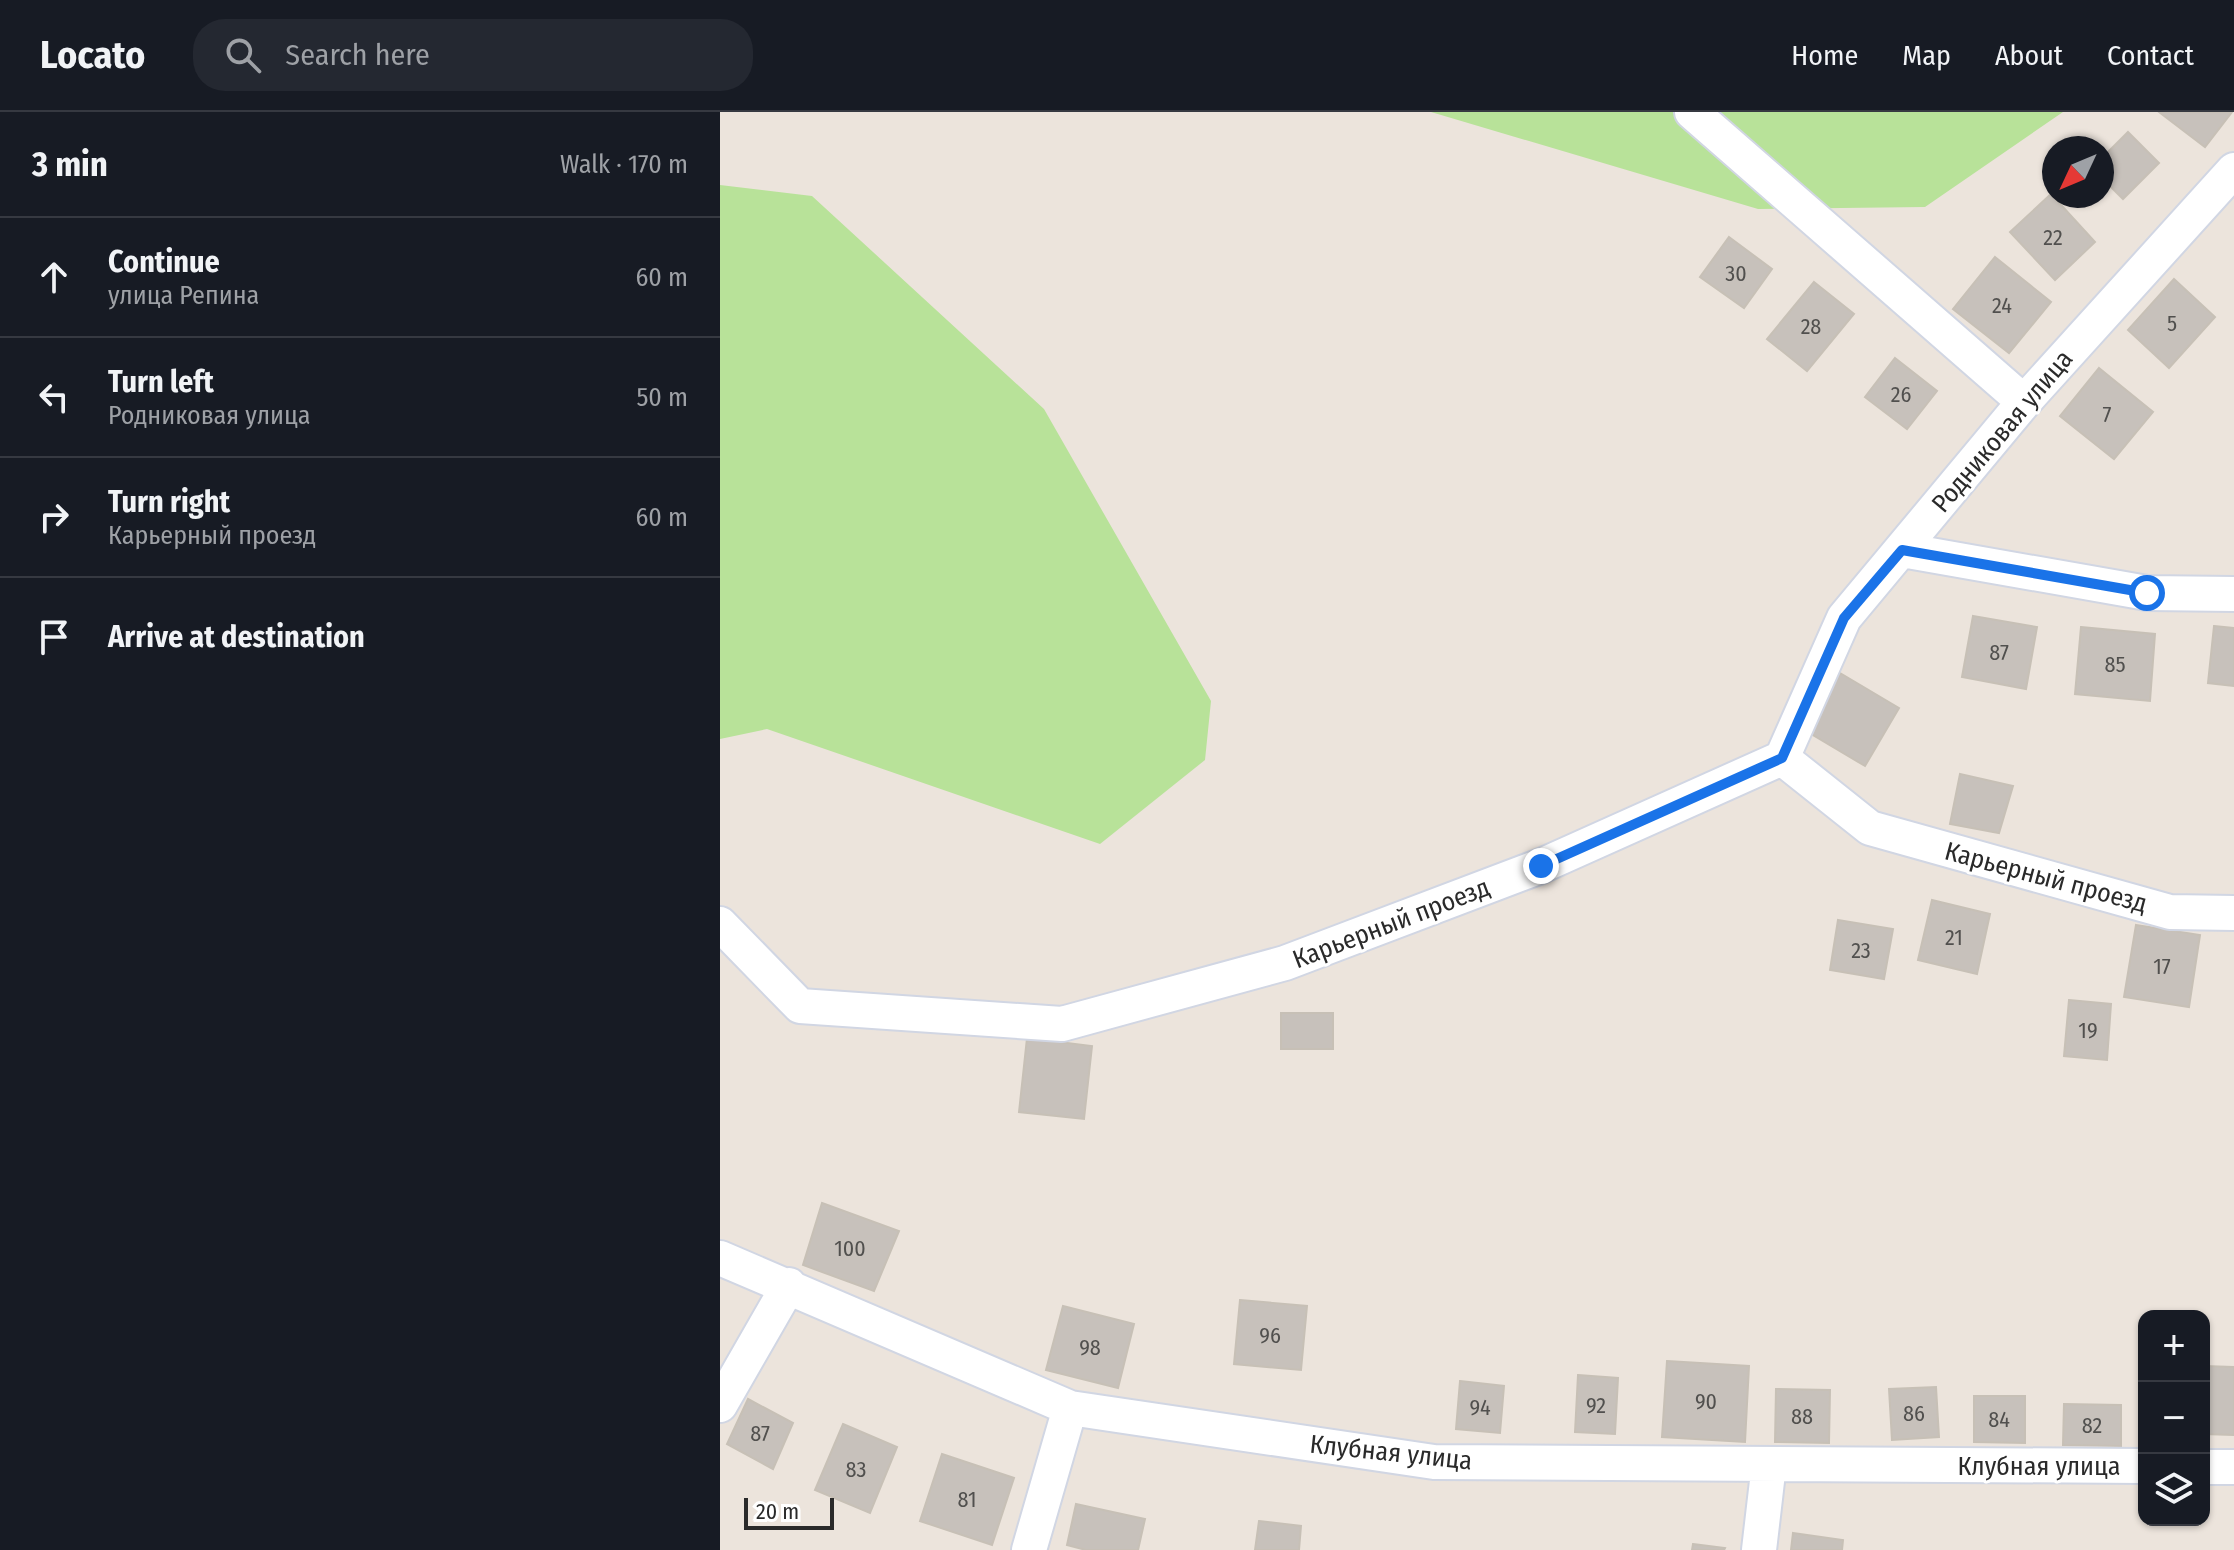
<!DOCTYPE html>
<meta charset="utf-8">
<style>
:root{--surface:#171b24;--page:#242831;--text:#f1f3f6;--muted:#9ea1a6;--line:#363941}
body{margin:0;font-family:"Fira Sans Condensed",sans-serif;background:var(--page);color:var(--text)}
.controls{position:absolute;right:24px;bottom:24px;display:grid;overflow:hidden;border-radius:16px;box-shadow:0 2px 6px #0004}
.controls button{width:72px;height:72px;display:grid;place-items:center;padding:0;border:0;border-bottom:2px solid var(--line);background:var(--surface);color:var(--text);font:40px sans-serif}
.compass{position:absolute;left:1322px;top:24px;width:72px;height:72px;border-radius:50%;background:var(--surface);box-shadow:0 2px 6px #0004;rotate:226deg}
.scale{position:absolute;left:24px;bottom:20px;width:90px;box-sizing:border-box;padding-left:8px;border:4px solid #2a2a2a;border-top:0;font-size:22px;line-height:28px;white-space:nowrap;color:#2a2a2a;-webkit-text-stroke:6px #fff;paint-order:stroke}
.stop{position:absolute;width:24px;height:24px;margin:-18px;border:6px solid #1a73e8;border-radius:50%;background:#fff}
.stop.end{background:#1a73e8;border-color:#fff;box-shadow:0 2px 8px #0008}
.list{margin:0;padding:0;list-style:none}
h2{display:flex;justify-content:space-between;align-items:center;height:104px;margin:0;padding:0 32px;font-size:34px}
h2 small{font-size:26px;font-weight:400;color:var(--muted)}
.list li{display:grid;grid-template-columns:52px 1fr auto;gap:24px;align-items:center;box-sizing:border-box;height:120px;padding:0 32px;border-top:2px solid var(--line)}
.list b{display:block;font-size:30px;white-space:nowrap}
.list p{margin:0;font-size:26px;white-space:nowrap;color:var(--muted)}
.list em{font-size:26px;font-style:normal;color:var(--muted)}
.icon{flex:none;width:44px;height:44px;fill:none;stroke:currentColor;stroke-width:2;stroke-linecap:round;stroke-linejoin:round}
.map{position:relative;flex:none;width:1514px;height:1438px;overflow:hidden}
header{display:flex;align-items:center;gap:48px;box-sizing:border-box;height:112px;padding:0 40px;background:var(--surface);border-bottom:2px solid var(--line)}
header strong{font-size:38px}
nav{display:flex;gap:44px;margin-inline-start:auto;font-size:28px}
.search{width:560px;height:72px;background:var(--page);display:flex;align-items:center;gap:20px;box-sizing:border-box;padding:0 28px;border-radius:32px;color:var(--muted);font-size:30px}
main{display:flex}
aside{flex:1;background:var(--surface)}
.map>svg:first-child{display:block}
</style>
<header>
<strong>Locato</strong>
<div class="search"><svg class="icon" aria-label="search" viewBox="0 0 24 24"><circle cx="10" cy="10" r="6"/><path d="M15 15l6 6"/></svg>Search here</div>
<nav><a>Home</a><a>Map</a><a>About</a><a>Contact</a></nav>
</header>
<main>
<aside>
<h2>3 min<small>Walk · 170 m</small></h2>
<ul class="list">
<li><svg class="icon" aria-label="ahead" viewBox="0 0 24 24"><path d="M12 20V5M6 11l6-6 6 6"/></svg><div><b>Continue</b><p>улица Репина</p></div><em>60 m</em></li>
<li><svg class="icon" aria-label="left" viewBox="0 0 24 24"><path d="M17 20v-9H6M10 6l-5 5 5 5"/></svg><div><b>Turn left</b><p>Родниковая улица</p></div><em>50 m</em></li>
<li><svg class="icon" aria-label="right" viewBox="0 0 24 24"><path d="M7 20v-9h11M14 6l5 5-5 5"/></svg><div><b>Turn right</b><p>Карьерный проезд</p></div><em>60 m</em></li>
<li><svg class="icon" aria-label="arrive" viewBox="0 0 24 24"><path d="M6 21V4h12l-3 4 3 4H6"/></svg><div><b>Arrive at destination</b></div></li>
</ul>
</aside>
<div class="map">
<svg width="1514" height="1438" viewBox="0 0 1514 1438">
<rect width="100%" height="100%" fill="#ece4dc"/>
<path fill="#b8e299" d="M 711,0 L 1343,0 L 1205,95 L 1038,97 Z
M 0,73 L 92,84 L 324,297 L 491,589 L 485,648 L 380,732 L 47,617 L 0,627 Z"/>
<path fill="#c7c1bb" stroke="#c7c0b6" stroke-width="2" d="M 1439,0 L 1512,0 L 1485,35 Z
M 1408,20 L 1439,51 L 1403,87 L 1382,66 L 1382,46 Z
M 1331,82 L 1375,130 L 1335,168 L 1290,120 Z
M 1009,125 L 1052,157 L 1024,196 L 980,165 Z
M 1275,145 L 1331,190 L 1289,241 L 1233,197 Z
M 1454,167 L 1495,205 L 1449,256 L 1408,218 Z
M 1094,170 L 1134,202 L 1087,259 L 1047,227 Z
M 1175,246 L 1217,279 L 1187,317 L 1145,285 Z
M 1379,256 L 1433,300 L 1394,347 L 1340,304 Z
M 1253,504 L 1317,515 L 1306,577 L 1242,565 Z
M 1494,514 L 1514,516 L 1514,574 L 1488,571 Z
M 1361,515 L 1435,522 L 1430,589 L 1355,582 Z
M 1120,561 L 1179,596 L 1145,654 L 1086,619 Z
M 1240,662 L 1293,674 L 1279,721 L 1230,712 Z
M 1212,788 L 1270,802 L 1257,862 L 1198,848 Z
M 1118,808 L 1173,817 L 1164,867 L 1110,858 Z
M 1416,813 L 1480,823 L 1469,895 L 1404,885 Z
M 1349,888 L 1391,892 L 1387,948 L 1344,944 Z
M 561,901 L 613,901 L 613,937 L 561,937 Z
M 307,926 L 372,934 L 364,1007 L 299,1000 Z
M 102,1091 L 179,1119 L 154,1179 L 83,1153 Z
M 520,1188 L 587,1194 L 581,1258 L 514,1252 Z
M 343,1194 L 414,1212 L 398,1276 L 326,1258 Z
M 947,1249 L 1029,1254 L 1025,1330 L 942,1325 Z
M 1484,1254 L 1514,1255 L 1514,1323 L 1484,1322 Z
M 858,1263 L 898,1266 L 895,1322 L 855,1320 Z
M 740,1269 L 784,1274 L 780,1321 L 736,1317 Z
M 1216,1275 L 1219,1325 L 1172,1328 L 1169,1277 Z
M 1056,1277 L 1110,1278 L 1109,1331 L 1055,1330 Z
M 1254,1284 L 1305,1284 L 1305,1331 L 1254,1330 Z
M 28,1287 L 73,1311 L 53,1357 L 7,1332 Z
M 1344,1292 L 1401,1293 L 1401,1334 L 1343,1333 Z
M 123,1312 L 177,1335 L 150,1401 L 95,1378 Z
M 222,1342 L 294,1366 L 272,1433 L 200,1409 Z
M 356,1392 L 425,1407 L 418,1438 L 366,1438 L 347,1433 Z
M 539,1409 L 581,1414 L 579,1438 L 535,1438 Z
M 1073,1421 L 1123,1428 L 1122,1438 L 1071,1438 Z
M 973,1432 L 1005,1436 L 1004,1438 L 972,1438 Z"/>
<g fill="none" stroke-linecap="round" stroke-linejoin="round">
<g stroke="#d1d6e3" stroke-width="38">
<path id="street" d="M 972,0 L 1304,290
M 1182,438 L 1427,481 L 1514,482
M 1062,646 L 1124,506 L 1304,290 L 1514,58
M 1062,646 L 1150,716 L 1450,800 L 1514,801
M 0,812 L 80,894 L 342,912 L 565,851 L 821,754 L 1062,646
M 0,1146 L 350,1296 L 714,1350 L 1424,1354
M 0,1293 L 69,1173
M 1484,1355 L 1514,1355
M 309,1438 L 350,1296
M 1039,1438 L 1049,1352"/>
</g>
<use href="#street" stroke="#fff" stroke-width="34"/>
</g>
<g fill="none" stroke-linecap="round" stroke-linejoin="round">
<path stroke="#1a73e8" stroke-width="10" d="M 821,754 L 1062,646 L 1124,506 L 1182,438 L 1427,481"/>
</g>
<g text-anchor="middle" stroke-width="6" stroke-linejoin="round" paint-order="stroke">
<g font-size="22" fill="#51504e">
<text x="1333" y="133">22</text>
<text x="1016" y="169">30</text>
<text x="1282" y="201">24</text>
<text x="1452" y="219">5</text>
<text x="1091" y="222">28</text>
<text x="1181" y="290">26</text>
<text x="1387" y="310">7</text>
<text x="1279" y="548">87</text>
<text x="1395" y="560">85</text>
<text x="1234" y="833">21</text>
<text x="1141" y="846">23</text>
<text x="1442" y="862">17</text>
<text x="1368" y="926">19</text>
<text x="130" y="1144">100</text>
<text x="550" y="1231">96</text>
<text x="370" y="1243">98</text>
<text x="986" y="1297">90</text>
<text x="876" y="1301">92</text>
<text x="760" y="1303">94</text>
<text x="1194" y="1309">86</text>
<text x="1082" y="1312">88</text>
<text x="1279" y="1315">84</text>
<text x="1372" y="1321">82</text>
<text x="40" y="1329">87</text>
<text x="136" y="1365">83</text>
<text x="247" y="1395">81</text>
</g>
<g font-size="26" fill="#2a2a2a" stroke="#fff">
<text transform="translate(1282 319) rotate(-50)" y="9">Родниковая улица</text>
<text transform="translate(1326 765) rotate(15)" y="9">Карьерный проезд</text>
<text transform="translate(671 811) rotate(-21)" y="9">Карьерный проезд</text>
<text transform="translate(671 1340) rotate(6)" y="9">Клубная улица</text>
<text x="1319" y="1363">Клубная улица</text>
</g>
</g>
</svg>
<div class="controls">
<button>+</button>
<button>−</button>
<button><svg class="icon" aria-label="layers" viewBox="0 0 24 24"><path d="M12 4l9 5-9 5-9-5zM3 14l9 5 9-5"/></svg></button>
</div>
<svg class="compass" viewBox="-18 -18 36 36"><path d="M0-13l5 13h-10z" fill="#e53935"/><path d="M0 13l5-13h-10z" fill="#9ea1a6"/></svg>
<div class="scale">20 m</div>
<div class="stop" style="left:1427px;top:481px"></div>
<div class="stop end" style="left:821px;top:754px"></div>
</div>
</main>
